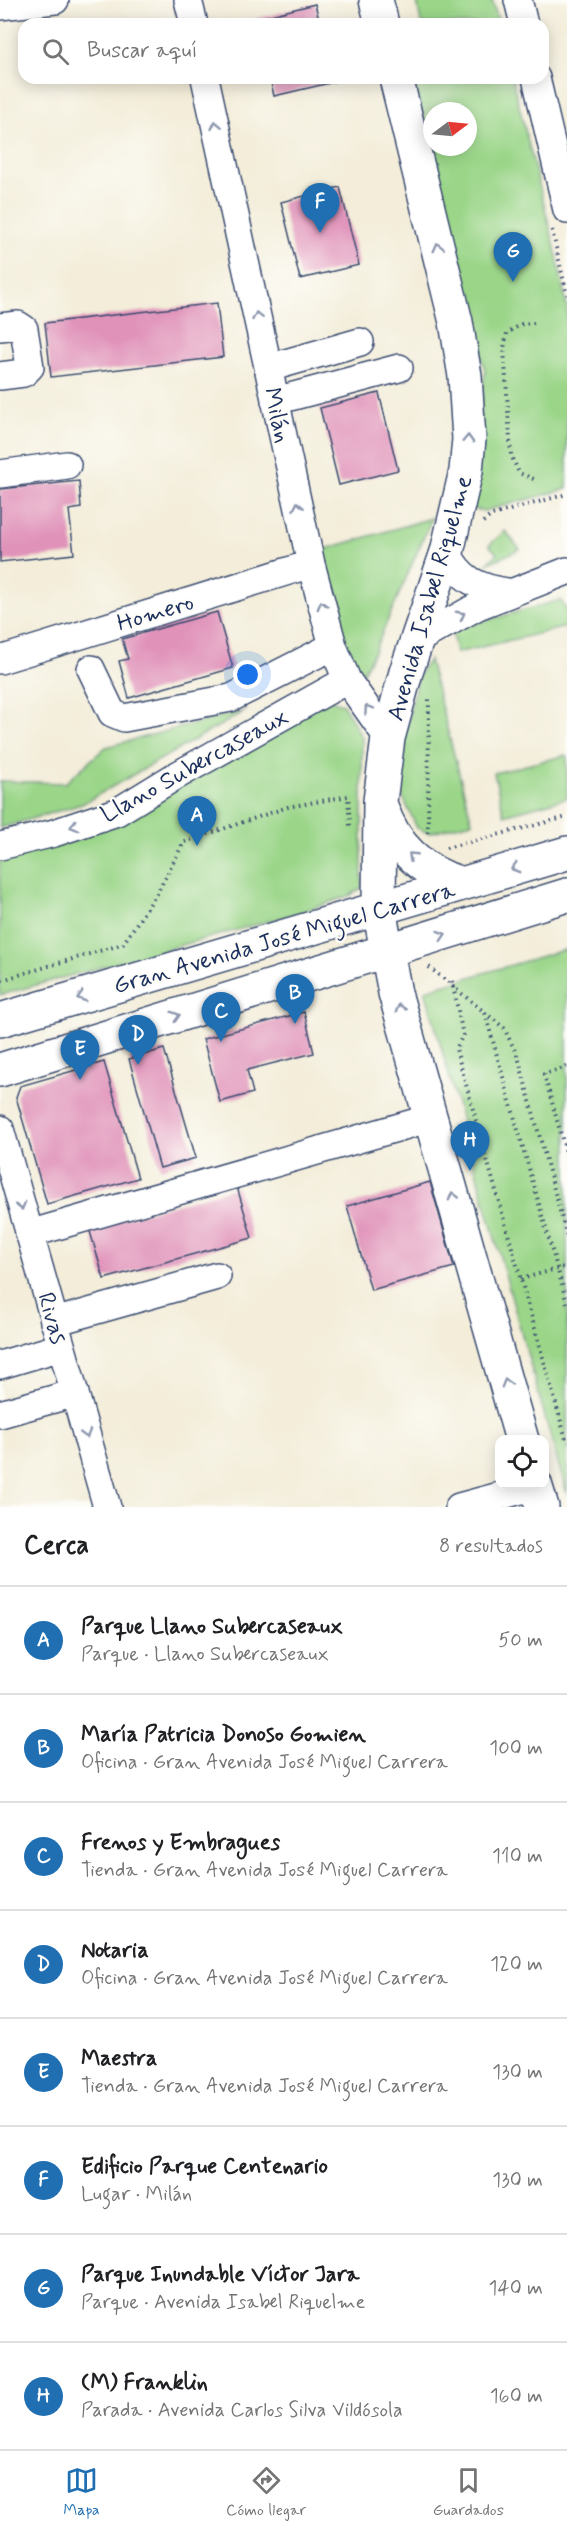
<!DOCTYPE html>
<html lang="es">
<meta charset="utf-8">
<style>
:root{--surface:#fff;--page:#f6f6f6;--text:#202124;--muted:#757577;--line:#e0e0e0;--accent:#1f6fb2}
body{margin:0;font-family:Mynerve,sans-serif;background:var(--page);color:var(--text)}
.controls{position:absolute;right:18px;bottom:18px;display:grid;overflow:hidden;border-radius:12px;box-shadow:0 3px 15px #0003}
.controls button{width:54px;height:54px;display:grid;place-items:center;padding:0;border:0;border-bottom:2px solid var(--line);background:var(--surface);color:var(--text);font:30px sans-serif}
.compass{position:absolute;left:423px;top:102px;width:54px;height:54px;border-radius:50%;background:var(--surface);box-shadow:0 3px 15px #0003;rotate:74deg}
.you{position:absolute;left:248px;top:675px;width:21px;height:21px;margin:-15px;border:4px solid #fff;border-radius:50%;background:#1a73e8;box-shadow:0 0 0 9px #1a73e833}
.badge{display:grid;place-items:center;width:39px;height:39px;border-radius:50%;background:var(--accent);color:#fff;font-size:20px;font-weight:700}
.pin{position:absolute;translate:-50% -50px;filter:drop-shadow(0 2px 3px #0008)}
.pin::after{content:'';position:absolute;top:32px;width:21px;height:18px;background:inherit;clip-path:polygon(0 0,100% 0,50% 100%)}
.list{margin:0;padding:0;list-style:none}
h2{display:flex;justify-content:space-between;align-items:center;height:78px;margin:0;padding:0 24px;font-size:26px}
h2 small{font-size:20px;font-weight:400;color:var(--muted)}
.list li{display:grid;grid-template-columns:39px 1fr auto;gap:18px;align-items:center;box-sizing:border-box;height:108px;padding:0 24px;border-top:2px solid var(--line)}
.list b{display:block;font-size:22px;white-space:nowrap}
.list p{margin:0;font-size:20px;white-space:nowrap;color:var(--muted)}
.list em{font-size:20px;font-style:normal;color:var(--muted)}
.icon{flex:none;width:33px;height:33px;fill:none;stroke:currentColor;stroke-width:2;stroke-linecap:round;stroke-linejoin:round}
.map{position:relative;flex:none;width:567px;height:1507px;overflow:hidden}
.search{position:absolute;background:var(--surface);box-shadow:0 3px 15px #0003;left:18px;right:18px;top:18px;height:66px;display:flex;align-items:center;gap:15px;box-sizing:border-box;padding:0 21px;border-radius:18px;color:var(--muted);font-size:22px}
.sheet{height:942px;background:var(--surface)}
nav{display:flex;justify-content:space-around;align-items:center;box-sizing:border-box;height:84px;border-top:2px solid var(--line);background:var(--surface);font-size:16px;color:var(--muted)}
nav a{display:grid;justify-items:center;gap:3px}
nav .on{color:var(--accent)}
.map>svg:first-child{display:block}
</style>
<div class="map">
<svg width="567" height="1507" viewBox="0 0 567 1507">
<rect width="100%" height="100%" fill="#fdfcf7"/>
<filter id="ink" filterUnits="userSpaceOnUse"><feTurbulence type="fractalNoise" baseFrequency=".0167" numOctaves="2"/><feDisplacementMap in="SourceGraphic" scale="12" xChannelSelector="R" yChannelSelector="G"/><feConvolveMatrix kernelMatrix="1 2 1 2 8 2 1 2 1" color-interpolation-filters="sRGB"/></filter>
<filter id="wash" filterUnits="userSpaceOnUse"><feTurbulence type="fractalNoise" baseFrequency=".008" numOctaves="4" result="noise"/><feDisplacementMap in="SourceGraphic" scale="24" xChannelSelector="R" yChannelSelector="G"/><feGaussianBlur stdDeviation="1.35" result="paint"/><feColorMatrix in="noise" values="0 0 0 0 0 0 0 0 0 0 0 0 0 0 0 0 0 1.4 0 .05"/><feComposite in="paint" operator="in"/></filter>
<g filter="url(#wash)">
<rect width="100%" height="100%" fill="#f3edd9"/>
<path fill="#9ad588" stroke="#5a8273" stroke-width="1.5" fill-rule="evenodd" d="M 417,0 L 492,0 L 499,24 L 421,24 Z
M 413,78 L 512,78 L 557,256 L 567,308 L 567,489 L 484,511 L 469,508 L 485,371 ZM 432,111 L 468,111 L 468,147 L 432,147 Z
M 432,518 L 374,652 L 356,686 L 315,552 Z
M 505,531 L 520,549 L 485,565 L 497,554 L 489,545 Z
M 560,600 L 567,610 L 567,627 L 456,653 L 452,630 Z
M 429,660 L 472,822 L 428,833 L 417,828 L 400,791 L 397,771 L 418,675 Z
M 330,700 L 343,704 L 362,737 L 362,888 L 351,895 L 302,912 L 0,995 L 0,856 Z
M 247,710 L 82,804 L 0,828 L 0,781 L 65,783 L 106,747 Z
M 567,755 L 567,798 L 504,815 L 494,773 Z
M 567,949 L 567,1495 L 425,990 Z"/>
<g id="blocks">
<path fill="#e092b9" d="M 315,4 L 320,24 L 257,24 L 255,19 Z
M 270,78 L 333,78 L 334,82 L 274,96 Z
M 340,187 L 359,265 L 300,279 L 281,202 Z
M 217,303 L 223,357 L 51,377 L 45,323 Z
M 379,393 L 398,470 L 339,485 L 320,408 Z
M 79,481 L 81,508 L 69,510 L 74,554 L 0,562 L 0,489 Z
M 217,612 L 233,668 L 129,698 L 119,661 L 128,659 L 122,639 Z
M 304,1012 L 314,1053 L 247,1070 L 253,1093 L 220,1102 L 203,1039 Z
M 164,1049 L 196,1158 L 160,1168 L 129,1059 Z
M 104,1062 L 138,1178 L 47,1204 L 16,1097 L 20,1086 Z
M 430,1182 L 454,1267 L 371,1290 L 347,1206 Z
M 237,1187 L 252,1238 L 104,1279 L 89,1228 Z"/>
</g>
</g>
<g filter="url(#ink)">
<use href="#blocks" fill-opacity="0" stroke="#3b4c70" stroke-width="1.5"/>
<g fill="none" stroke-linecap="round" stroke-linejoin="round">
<g stroke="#3b4c70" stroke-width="30">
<path id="minor" d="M 188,0 L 194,24
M 518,0 L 524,24
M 0,6 L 55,0
M 205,78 L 311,564 L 333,646 L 347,680 L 388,738
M 536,78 L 567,210
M 0,327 L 18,325 L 24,329 L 30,367 L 24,373 L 0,376
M 268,368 L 360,342
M 275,401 L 399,368
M 0,474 L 67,465
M 447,552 C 460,580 479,588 508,592
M 417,640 L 478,606 L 567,571
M 0,660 L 311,564
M 91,669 L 112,713 L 124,718 L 231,698 L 333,646
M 0,846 L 54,833 L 117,812 L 174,777 L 347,680
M 0,1129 L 107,1507
M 29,1234 L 431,1118
M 54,1322 L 217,1276
M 0,1365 L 61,1347
M 0,1414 L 75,1393
M 459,1507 L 536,1486"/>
</g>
<g stroke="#3b4c70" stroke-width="36">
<path id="major" d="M 376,0 L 382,24
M 396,78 L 456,322 L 465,376 L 469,439 L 466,471 L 447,552 L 406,672 L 388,738 L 380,801 L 379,909 L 395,993 L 522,1440
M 381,806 C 394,846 422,872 462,884
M 0,1020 L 567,853
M 0,1070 L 567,895
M 535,1484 L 542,1507"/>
</g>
<path stroke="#3b4c70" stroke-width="4" stroke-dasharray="1.5 4.5" stroke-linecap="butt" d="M 552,230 L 567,295
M 534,323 L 522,324 L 507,333 L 504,348 L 511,455 L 519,473 L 536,480
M 483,522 L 492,515 L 567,494
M 428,833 L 429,699
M 446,848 L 567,817
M 429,967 L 504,1028 L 518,1057 L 567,1237
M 2,980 L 123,944 L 157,893 L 184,842 L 288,807 L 348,796 L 350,826
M 452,981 L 463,1035 L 456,1049 L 567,1443
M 485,1013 L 567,1303
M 567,1067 L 544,1074 L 567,1156
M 521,1279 L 567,1266"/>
<use href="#minor" stroke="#fff" stroke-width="27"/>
<use href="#major" stroke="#fff" stroke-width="33"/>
</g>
<defs><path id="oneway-chevron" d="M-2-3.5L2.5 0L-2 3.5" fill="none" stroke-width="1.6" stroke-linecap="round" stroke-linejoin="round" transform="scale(1.5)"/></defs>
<g stroke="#8d97ae">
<use href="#oneway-chevron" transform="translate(216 125) rotate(-102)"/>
<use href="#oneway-chevron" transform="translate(438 247) rotate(-104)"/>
<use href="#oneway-chevron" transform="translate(257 316) rotate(-102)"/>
<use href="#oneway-chevron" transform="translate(468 439) rotate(-88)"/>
<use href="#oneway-chevron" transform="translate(298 506) rotate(-102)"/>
<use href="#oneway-chevron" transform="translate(322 605) rotate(-105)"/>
<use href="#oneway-chevron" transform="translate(461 615) rotate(-28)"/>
<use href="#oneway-chevron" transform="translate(368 709) rotate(-125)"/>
<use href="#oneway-chevron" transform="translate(74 826) rotate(162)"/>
<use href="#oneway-chevron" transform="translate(412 856) rotate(-136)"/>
<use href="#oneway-chevron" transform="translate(515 868) rotate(164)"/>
<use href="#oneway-chevron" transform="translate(442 935) rotate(-18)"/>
<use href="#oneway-chevron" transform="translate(81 997) rotate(164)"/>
<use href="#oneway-chevron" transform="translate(400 1008) rotate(-106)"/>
<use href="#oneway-chevron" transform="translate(176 1016) rotate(-17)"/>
<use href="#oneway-chevron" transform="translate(453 1196) rotate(-106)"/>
<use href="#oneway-chevron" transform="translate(21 1206) rotate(74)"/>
<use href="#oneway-chevron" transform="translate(506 1383) rotate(-106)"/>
<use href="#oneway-chevron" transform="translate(86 1434) rotate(74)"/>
</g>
</g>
<g text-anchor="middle" stroke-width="4.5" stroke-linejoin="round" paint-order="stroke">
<g font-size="24" fill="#1b2f5e" stroke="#fdfcf7">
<text transform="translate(278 415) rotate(78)" y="8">Milán</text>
<text transform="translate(429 598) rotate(-74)" y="8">Avenida Isabel Riquelme</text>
<text transform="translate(155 612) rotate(-17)" y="8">Homero</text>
<text transform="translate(194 765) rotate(-29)" y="8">Llano Subercaseaux</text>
<text transform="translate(284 937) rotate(-16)" y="8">Gran Avenida José Miguel Carrera</text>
<text transform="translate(53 1318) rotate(74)" y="8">Rivas</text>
</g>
</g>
</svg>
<div class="controls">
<button><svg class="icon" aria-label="locate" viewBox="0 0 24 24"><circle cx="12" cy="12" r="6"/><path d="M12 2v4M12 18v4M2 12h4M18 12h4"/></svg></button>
</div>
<svg class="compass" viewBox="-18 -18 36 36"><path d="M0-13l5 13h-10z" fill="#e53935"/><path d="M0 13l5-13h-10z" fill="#757577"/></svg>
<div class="you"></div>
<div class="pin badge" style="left:197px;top:846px">A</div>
<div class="pin badge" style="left:295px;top:1024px">B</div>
<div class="pin badge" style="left:221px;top:1042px">C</div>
<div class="pin badge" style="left:138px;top:1065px">D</div>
<div class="pin badge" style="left:80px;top:1080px">E</div>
<div class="pin badge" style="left:320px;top:233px">F</div>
<div class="pin badge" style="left:513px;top:282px">G</div>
<div class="pin badge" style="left:470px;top:1171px">H</div>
<div class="search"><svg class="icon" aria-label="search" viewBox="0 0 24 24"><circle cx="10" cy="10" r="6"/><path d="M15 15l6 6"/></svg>Buscar aquí</div>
</div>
<section class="sheet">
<h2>Cerca<small>8 resultados</small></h2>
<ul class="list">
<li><span class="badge">A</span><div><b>Parque Llano Subercaseaux</b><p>Parque · Llano Subercaseaux</p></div><em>50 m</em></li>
<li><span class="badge">B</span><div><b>María Patricia Donoso Gomien</b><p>Oficina · Gran Avenida José Miguel Carrera</p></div><em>100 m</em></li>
<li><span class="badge">C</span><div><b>Frenos y Embragues</b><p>Tienda · Gran Avenida José Miguel Carrera</p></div><em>110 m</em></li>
<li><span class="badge">D</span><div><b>Notaria</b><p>Oficina · Gran Avenida José Miguel Carrera</p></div><em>120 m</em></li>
<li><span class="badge">E</span><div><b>Maestra</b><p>Tienda · Gran Avenida José Miguel Carrera</p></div><em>130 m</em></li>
<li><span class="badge">F</span><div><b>Edificio Parque Centenario</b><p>Lugar · Milán</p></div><em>130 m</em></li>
<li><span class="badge">G</span><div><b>Parque Inundable Víctor Jara</b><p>Parque · Avenida Isabel Riquelme</p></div><em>140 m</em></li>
<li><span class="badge">H</span><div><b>(M) Franklin</b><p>Parada · Avenida Carlos Silva Vildósola</p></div><em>160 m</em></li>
</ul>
</section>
<nav>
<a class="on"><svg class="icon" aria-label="map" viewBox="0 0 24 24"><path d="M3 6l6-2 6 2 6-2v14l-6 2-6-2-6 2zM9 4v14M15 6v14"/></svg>Mapa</a>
<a><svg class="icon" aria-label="directions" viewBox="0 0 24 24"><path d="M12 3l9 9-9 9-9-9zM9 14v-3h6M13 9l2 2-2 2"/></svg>Cómo llegar</a>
<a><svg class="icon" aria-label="saved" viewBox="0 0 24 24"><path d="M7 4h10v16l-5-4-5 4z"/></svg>Guardados</a>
</nav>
